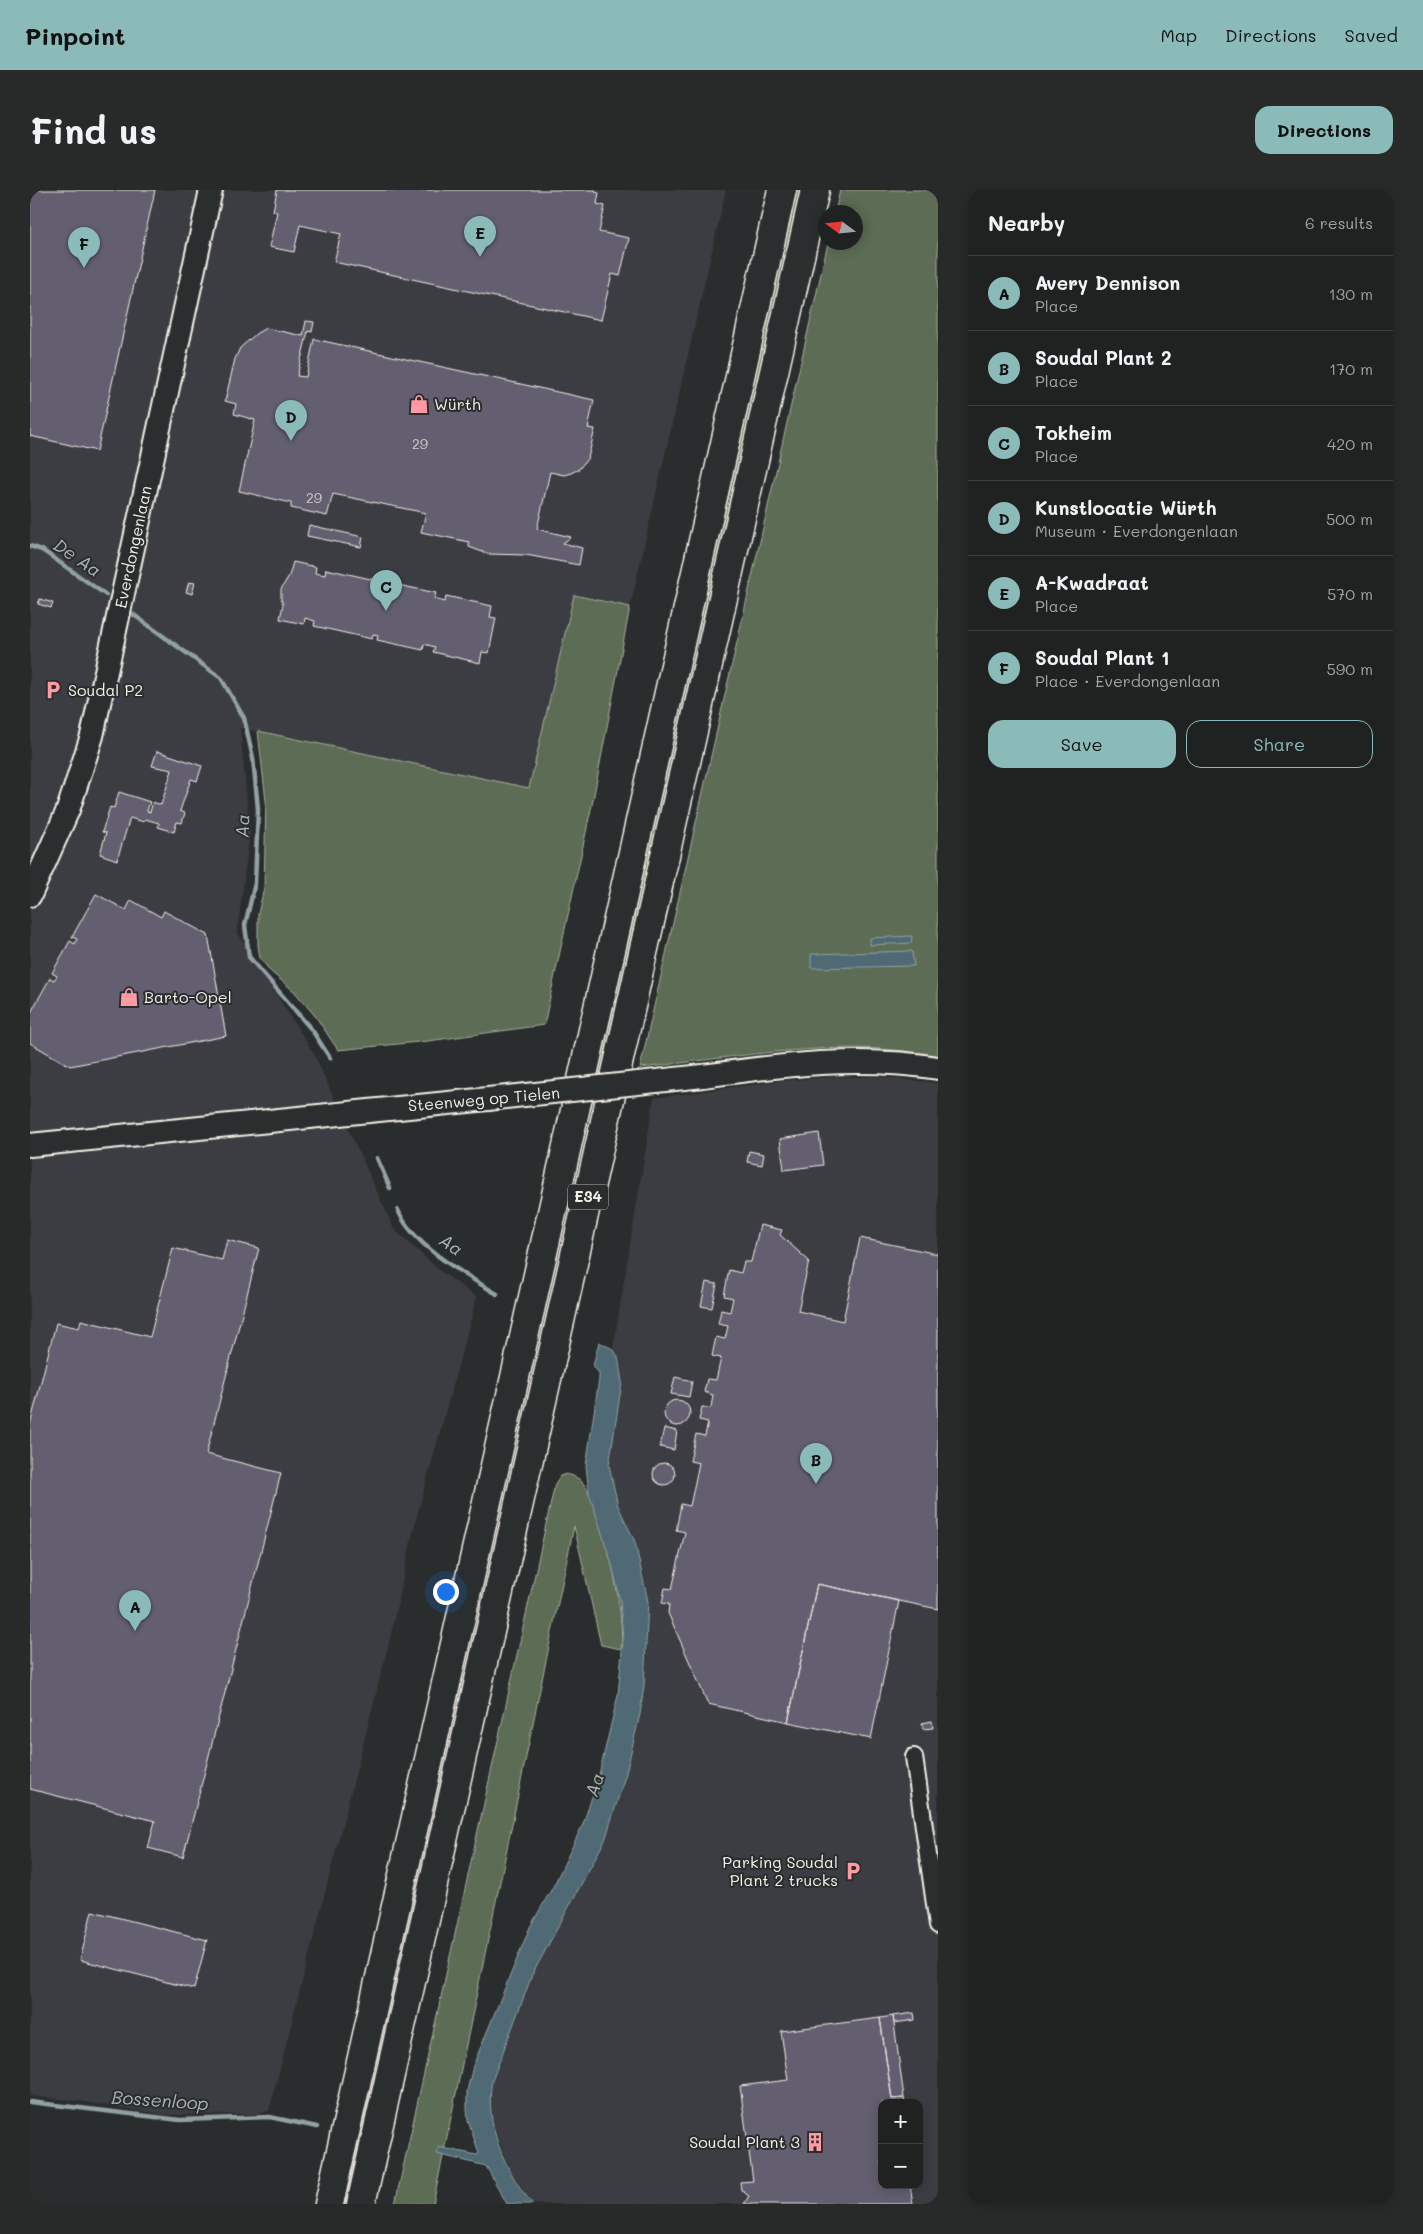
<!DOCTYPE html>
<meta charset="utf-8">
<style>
:root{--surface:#202222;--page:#282a2a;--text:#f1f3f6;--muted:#a2a4a5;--line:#3d3f40;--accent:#8bbbb9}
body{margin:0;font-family:Mali,sans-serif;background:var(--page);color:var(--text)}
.controls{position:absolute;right:15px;bottom:15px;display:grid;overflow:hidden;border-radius:10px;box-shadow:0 2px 12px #0003}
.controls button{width:45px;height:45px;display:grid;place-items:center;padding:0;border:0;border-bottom:1px solid var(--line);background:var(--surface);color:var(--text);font:25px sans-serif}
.compass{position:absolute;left:788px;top:15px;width:45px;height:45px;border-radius:50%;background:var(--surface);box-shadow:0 2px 12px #0003;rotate:285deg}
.you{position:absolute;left:415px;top:1401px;width:18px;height:18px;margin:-12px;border:4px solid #fff;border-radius:50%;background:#1a73e8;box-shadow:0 0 0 8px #1a73e833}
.badge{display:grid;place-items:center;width:32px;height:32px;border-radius:50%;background:var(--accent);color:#111;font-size:16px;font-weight:700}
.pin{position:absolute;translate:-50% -41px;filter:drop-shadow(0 1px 2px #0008)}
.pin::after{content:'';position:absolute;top:26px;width:18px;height:15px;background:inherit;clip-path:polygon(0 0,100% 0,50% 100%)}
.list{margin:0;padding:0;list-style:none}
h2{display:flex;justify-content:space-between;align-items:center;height:65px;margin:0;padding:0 20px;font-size:21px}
h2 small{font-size:16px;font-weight:400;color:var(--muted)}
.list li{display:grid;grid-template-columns:32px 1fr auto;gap:15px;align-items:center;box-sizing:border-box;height:75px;padding:0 20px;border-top:1px solid var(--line)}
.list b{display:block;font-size:19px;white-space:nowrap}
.list p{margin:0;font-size:16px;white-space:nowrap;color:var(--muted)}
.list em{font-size:16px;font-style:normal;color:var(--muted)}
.actions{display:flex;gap:10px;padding:15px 20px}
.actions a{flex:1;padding:11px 0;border:1px solid var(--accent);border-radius:15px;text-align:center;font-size:18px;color:var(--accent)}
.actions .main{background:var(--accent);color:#111}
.map{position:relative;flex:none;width:908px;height:2014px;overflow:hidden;border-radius:15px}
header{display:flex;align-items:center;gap:30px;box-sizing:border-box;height:70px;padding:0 25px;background:var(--accent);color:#111}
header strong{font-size:24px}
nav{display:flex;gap:28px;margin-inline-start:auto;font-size:18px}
.intro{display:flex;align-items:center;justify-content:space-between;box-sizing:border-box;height:120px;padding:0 30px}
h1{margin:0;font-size:35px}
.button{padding:12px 22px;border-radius:15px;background:var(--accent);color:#111;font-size:18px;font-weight:700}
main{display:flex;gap:30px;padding:0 30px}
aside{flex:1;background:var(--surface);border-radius:15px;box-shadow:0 2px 12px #0003}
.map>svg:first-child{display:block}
</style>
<header>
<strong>Pinpoint</strong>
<nav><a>Map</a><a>Directions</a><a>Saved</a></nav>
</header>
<div class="intro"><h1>Find us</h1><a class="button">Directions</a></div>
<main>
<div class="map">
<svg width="908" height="2014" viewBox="0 0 908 2014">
<rect width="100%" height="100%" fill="#2a2d2e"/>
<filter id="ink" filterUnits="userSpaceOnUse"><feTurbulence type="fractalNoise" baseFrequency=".02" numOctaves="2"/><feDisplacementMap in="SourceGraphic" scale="10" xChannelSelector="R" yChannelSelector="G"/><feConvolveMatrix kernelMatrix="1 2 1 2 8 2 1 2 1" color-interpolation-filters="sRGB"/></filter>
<g filter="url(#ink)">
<path fill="#3b3c42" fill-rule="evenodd" d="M 0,0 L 696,0 L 600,417 L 544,405 L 500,599 L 210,538 L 220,642 L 207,742 L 284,864 L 364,1039 L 410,1081 L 447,1107 L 384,1337 L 359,1453 L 239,1921 L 227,1924 L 136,1925 L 48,1911 L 0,1906 Z
M 799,887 L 852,887 L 908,893 L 908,2014 L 503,2014 L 482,1984 L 476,1970 L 461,1929 L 460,1904 L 468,1871 L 502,1785 L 575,1650 L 596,1583 L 610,1524 L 614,1496 L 618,1412 L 605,1352 L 588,1316 L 579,1275 L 591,1179 L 583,1159 L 624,908 L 749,891 ZM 852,1913 L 889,1913 L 889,1995 L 852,1995 Z"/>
<path fill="#5d6c55" stroke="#a8ae9e" d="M 764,0 L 772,0 L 573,883 L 566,882 Z
M 810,0 L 908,0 L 908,866 C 810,847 708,867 610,878 L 798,53 L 826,52 L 826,22 L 805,22 Z
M 544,405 L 600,417 L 563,610 L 514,835 L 398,851 L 308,860 L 286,827 L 264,801 L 241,782 L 230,768 L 228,755 L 228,724 L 234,698 L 236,611 L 228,541 L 499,598 Z
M 536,1284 C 541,1285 547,1287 550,1290 C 573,1311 596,1428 591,1459 L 571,1455 L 544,1336 L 403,2014 L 365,2014 L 525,1294 L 530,1286 Z"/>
<path fill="#506b75" stroke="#92a1a3" d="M 882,746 L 881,753 L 840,755 L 840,748 Z
M 882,761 L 884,776 L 781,778 L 781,764 Z
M 569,1152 L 583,1159 L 588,1167 L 592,1192 L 579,1275 L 588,1316 L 605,1352 L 618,1412 L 614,1496 L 610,1524 L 596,1583 L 575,1650 L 502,1785 L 462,1891 C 454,1932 475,1983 503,2014 L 477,2014 L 456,1976 L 407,1964 L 408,1957 L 447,1965 L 449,1963 L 438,1931 L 437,1918 L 437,1901 L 443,1876 L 500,1737 L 524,1695 L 553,1634 L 568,1589 L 588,1505 L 593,1450 L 590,1410 L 582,1375 L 559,1303 L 556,1276 L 569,1189 L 569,1183 L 563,1176 Z"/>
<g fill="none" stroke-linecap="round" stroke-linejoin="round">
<path stroke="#92a1a3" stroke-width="4.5" d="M 0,356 L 12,360 L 76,405
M 104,425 L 191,488 L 214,528 L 223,568 L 228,619 L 225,693 L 215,735 L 219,767 L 282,840 L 300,868
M 347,968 L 360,998
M 368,1020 C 383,1056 434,1084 467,1104
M 0,1912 L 150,1930 L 240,1927 L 287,1937"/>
</g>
<path fill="#635f70" stroke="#f4f1e8" d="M 0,0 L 125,0 L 67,261 L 0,246 Z
M 247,0 L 566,0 L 565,2 L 569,3 L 567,14 L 575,16 L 569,42 L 599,48 L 590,86 L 582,84 L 571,130 L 304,72 L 311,44 L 270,35 L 264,62 L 239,57 L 247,22 L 243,21 Z
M 276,131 L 284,132 L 282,142 L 278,141 L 267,186 L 276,187 L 284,149 L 564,210 L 558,238 L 565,239 L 558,268 L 549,279 L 541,283 L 534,285 L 520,282 L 507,339 L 541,347 L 533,353 L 552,358 L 549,375 L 496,365 L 458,364 L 439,357 L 439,352 L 391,342 L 396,323 L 303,304 L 297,326 L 261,318 L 261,313 L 209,301 L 225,230 L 204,224 L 206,214 L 195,211 L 205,169 L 210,158 L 227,143 L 236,138 L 273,146 Z
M 279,335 L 333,347 L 331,357 L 277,346 Z
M 263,372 L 286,377 L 285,383 L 295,385 L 296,379 L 354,392 L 353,398 L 358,399 L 359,393 L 406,403 L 404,409 L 415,412 L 416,406 L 462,416 L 460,427 L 466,428 L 459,463 L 452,462 L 450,473 L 403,462 L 405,457 L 394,454 L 393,460 L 347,450 L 348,445 L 343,444 L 342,449 L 284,436 L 285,431 L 275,428 L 274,434 L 250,429 L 253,414 L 251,409 L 251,399 L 259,386 Z
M 159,392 L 165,393 L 162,404 L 156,402 Z
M 10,409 L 23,413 L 21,418 L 8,414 Z
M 127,561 L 172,576 L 167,591 L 161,589 L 150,621 L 155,623 L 152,633 L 147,632 L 144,642 L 128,637 L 129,633 L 115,629 L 114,632 L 100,628 L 87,670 L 70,664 L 76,643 L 72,642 L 80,617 L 84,618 L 89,602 L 120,612 L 117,621 L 120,622 L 123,612 L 131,615 L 142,580 L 122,576 Z
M 66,704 L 96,720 L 101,710 L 131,727 L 134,721 L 178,745 L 196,846 L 40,876 L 0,853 L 0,824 L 20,788 L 24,790 L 27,786 L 22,783 L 40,751 L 45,754 L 47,749 L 42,747 Z
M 789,943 L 793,975 L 754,980 L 750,949 Z
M 719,961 L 734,964 L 732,975 L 717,972 Z
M 730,1035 L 752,1040 L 750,1045 L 779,1071 L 768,1121 L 813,1131 L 830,1048 L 908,1064 L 908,1419 L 787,1394 L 758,1532 L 678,1514 L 638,1423 L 639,1414 L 632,1413 L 635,1398 L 642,1399 L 655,1342 L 646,1340 L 651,1314 L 660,1316 L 669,1273 L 660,1271 L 666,1244 L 675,1246 L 678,1232 L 669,1230 L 672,1217 L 681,1218 L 683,1205 L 674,1202 L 677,1189 L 686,1190 L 691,1168 L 682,1166 L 686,1147 L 695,1149 L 698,1136 L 688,1134 L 691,1120 L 700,1122 L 703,1108 L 694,1106 L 699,1080 L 711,1083 L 714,1072 L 721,1072 Z
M 197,1050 L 229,1058 L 176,1264 L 251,1283 L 153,1667 L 118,1658 L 125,1631 L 0,1599 L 0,1235 L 26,1133 L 49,1138 L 51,1130 L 120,1147 L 143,1058 L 192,1070 Z
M 676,1092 L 687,1094 L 682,1118 L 671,1116 Z
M 645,1187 L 662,1191 L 659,1207 L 641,1204 Z
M634 1223a13 13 0 1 1 26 0a13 13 0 1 1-26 0Z
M 634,1238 L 647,1241 L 644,1260 L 630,1257 Z
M623 1284a11 11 0 1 1 22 0a11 11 0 1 1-22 0Z
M 787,1394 L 869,1411 L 841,1549 L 758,1532 Z
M 902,1531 L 903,1538 L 893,1539 L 892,1533 Z
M 62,1721 L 177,1750 L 164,1799 L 50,1770 Z
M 884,1823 L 885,1830 L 864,1833 L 863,1826 Z
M 863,1826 L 874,1908 L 862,1909 L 850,1828 Z
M 850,1828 L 862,1909 L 874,1908 L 875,1913 L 852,1913 L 852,1995 L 880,1995 L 883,2014 L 714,2014 L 719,2006 L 711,2000 L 710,1992 L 723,1991 L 710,1896 L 758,1890 L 751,1841 Z"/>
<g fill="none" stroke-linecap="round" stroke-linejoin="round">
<g stroke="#f4f1e8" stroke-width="20">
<path id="street" d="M 884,1567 L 908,1735"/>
</g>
<g stroke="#f4f1e8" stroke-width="26">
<path id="secondary" d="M 0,705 L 38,620 L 62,546 L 181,0
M 673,886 C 751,875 830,865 908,878
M 0,955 L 458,909"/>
</g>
<g stroke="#f4f1e8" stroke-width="31">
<path id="highway" d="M 299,2014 L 752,0
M 331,2014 L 785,0"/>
</g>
<use href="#street" stroke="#2a2d2e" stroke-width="16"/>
<use href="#secondary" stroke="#2a2d2e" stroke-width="22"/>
<use href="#highway" stroke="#2a2d2e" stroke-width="28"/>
<g stroke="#f4f1e8" stroke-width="26" stroke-linecap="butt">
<path id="secondary-bridge" d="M 458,909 L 673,886"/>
</g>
<use href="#secondary-bridge" stroke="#2a2d2e" stroke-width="22"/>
</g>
</g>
<defs>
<g id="shop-bare" transform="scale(1.5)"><path d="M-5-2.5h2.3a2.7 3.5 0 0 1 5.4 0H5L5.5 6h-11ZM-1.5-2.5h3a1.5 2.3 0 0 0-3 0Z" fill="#ff9aa2" stroke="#2a2d2e" stroke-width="2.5" paint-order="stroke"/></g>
<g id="parking-bare" transform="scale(1.5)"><path d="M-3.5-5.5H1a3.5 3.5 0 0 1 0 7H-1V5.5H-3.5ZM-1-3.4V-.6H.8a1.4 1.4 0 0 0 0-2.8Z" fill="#ff9aa2" stroke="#2a2d2e" stroke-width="2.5" paint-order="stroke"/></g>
<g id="building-bare" transform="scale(1.5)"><path d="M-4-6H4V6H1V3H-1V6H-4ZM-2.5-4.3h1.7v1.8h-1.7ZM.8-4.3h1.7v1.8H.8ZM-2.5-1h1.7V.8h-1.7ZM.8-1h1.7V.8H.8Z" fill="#ff9aa2" stroke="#2a2d2e" stroke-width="2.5" paint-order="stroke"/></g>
</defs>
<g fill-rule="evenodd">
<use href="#shop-bare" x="389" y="214"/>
<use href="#parking-bare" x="23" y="500"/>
<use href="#shop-bare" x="99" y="807"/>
<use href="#parking-bare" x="823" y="1681"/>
<use href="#building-bare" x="785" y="1952"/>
</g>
<g text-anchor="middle" stroke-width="4" stroke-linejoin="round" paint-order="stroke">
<g font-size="14" fill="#d0ccca">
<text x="390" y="259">29</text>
<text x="284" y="313">29</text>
</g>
<rect fill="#2a2d2e" stroke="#b7b6b0" stroke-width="1" x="538" y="994.5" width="40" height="25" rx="4"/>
<g font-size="15" font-weight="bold" fill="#f4f1e8">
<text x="558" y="1012">E34</text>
</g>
<g font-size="16" fill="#f4f1e8" stroke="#2a2d2e" text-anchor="start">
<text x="404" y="220">Würth</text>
<text x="38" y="506">Soudal P2</text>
<text x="114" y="813">Barto-Opel</text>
<text x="808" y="1678" text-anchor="end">Parking Soudal<tspan x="808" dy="18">Plant 2 trucks</tspan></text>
<text x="770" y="1958" text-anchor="end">Soudal Plant 3</text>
</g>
<g font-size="16" fill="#f4f1e8" stroke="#2a2d2e">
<text transform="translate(103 357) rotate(-78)" y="6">Everdongenlaan</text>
<text transform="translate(454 909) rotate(-5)" y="6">Steenweg op Tielen</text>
</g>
<g font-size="18" font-style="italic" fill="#aab5b4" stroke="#2a2d2e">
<text transform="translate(47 368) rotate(34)" y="6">De Aa</text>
<text transform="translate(213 636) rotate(-88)" y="6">Aa</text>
<text transform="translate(421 1055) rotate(35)" y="6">Aa</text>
<text transform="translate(565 1595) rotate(-72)" y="6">Aa</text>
<text transform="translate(130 1911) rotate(4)" y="6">Bossenloop</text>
</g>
</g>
</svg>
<div class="controls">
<button>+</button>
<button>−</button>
</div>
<svg class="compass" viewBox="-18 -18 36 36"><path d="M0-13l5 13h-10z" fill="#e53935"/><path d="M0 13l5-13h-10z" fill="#a2a4a5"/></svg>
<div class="you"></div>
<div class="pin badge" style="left:105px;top:1441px">A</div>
<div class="pin badge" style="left:786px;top:1294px">B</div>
<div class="pin badge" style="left:356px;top:421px">C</div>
<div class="pin badge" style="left:261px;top:251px">D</div>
<div class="pin badge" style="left:450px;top:67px">E</div>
<div class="pin badge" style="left:54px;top:78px">F</div>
</div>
<aside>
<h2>Nearby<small>6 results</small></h2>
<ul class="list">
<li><span class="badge">A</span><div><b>Avery Dennison</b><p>Place</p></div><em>130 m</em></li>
<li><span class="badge">B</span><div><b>Soudal Plant 2</b><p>Place</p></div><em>170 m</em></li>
<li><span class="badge">C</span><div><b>Tokheim</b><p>Place</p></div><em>420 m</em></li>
<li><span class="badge">D</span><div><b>Kunstlocatie Würth</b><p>Museum · Everdongenlaan</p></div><em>500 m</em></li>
<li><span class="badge">E</span><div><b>A-Kwadraat</b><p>Place</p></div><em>570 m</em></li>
<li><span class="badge">F</span><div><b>Soudal Plant 1</b><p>Place · Everdongenlaan</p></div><em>590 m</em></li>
</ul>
<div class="actions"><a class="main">Save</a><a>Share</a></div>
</aside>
</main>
